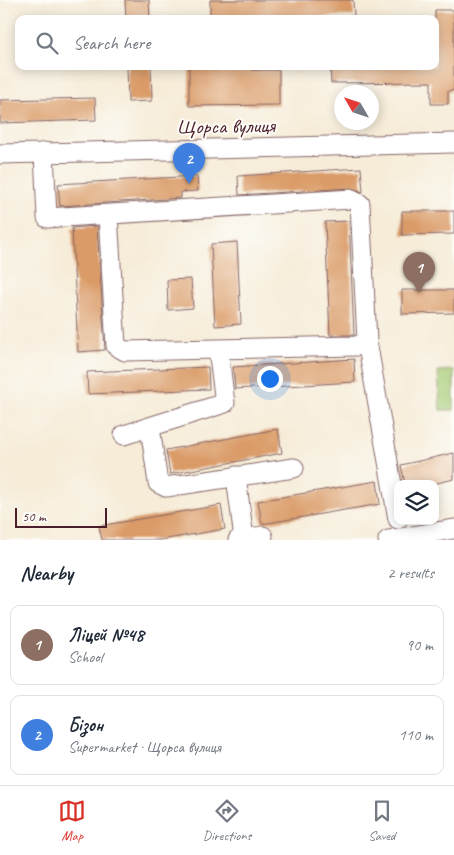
<!DOCTYPE html>
<meta charset="utf-8">
<style>
:root{--surface:#fff;--page:#f2f2f3;--text:#1f2937;--muted:#747a83;--line:#e0e1e3;--accent:#d93025}
body{margin:0;font-family:Caveat,sans-serif;background:var(--page);color:var(--text)}
.controls{position:absolute;right:15px;bottom:15px;display:grid;overflow:hidden;border-radius:10px;box-shadow:0 2px 12px #0003}
.controls button{width:45px;height:45px;display:grid;place-items:center;padding:0;border:0;border-bottom:1px solid var(--line);background:var(--surface);color:var(--text);font:25px sans-serif}
.compass{position:absolute;left:334px;top:85px;width:45px;height:45px;border-radius:50%;background:var(--surface);box-shadow:0 2px 12px #0003;rotate:309deg}
.scale{position:absolute;left:15px;bottom:12px;width:92px;box-sizing:border-box;padding-left:5px;border:2px solid #4a1f2b;border-top:0;font-size:14px;line-height:18px;white-space:nowrap;color:#4a1f2b;-webkit-text-stroke:4px #fdfcf7;paint-order:stroke}
.you{position:absolute;left:269px;top:378px;width:18px;height:18px;margin:-12px;border:4px solid #fff;border-radius:50%;background:#1a73e8;box-shadow:0 0 0 8px #1a73e833}
.badge{display:grid;place-items:center;width:32px;height:32px;border-radius:50%;background:var(--accent);color:#fff;font-size:16px;font-weight:700}
.pin{position:absolute;translate:-50% -41px;filter:drop-shadow(0 1px 2px #0008)}
.pin::after{content:'';position:absolute;top:26px;width:18px;height:15px;background:inherit;clip-path:polygon(0 0,100% 0,50% 100%)}
.list{margin:0;padding:0;list-style:none}
h2{display:flex;justify-content:space-between;align-items:center;height:65px;margin:0;padding:0 20px;font-size:21px}
h2 small{font-size:16px;font-weight:400;color:var(--muted)}
.list li{display:grid;grid-template-columns:32px 1fr auto;gap:15px;align-items:center;box-sizing:border-box;height:80px;margin:0 10px 10px;padding:0 10px;border:1px solid var(--line);border-radius:10px}
.list b{display:block;font-size:19px;white-space:nowrap}
.list p{margin:0;font-size:16px;white-space:nowrap;color:var(--muted)}
.list em{font-size:16px;font-style:normal;color:var(--muted)}
.icon{flex:none;width:28px;height:28px;fill:none;stroke:currentColor;stroke-width:2;stroke-linecap:round;stroke-linejoin:round}
.map{position:relative;flex:none;width:454px;height:540px;overflow:hidden}
.search{position:absolute;background:var(--surface);box-shadow:0 2px 12px #0003;left:15px;right:15px;top:15px;height:55px;display:flex;align-items:center;gap:12px;box-sizing:border-box;padding:0 18px;border-radius:10px;color:var(--muted);font-size:19px}
.sheet{height:245px;background:var(--surface)}
nav{display:flex;justify-content:space-around;align-items:center;box-sizing:border-box;height:70px;border-top:1px solid var(--line);background:var(--surface);font-size:14px;color:var(--muted)}
nav a{display:grid;justify-items:center;gap:2px}
nav .on{color:var(--accent)}
.map>svg:first-child{display:block}
</style>
<div class="map">
<svg width="454" height="540" viewBox="0 0 454 540">
<rect width="100%" height="100%" fill="#fdfcf7"/>
<filter id="ink" filterUnits="userSpaceOnUse"><feTurbulence type="fractalNoise" baseFrequency=".02" numOctaves="2"/><feDisplacementMap in="SourceGraphic" scale="10" xChannelSelector="R" yChannelSelector="G"/><feConvolveMatrix kernelMatrix="1 2 1 2 8 2 1 2 1" color-interpolation-filters="sRGB"/></filter>
<filter id="wash" filterUnits="userSpaceOnUse"><feTurbulence type="fractalNoise" baseFrequency=".0096" numOctaves="4" result="noise"/><feDisplacementMap in="SourceGraphic" scale="20" xChannelSelector="R" yChannelSelector="G"/><feGaussianBlur stdDeviation="1.12" result="paint"/><feColorMatrix in="noise" values="0 0 0 0 0 0 0 0 0 0 0 0 0 0 0 0 0 1.4 0 .05"/><feComposite in="paint" operator="in"/></filter>
<g filter="url(#wash)">
<rect width="100%" height="100%" fill="#f6ecd8"/>
<path fill="#a5ca74" stroke="#787450" d="M 454,370 L 454,410 L 440,410 L 438,371 Z"/>
<g id="blocks">
<path fill="#da9b67" d="M 125,0 L 149,0 L 150,19 L 126,19 Z
M 210,0 L 353,0 L 354,16 L 210,19 Z
M 435,10 L 454,10 L 454,90 L 448,91 L 448,104 L 431,104 L 431,82 L 331,83 L 330,66 L 435,66 Z
M 127,66 L 151,66 L 152,101 L 128,102 Z
M 189,66 L 252,66 L 252,70 L 279,70 L 279,105 L 189,106 Z
M 95,98 L 96,120 L 0,123 L 0,100 Z
M 361,168 L 363,192 L 351,188 L 239,195 L 238,176 Z
M 197,176 L 198,191 L 181,192 L 181,198 L 60,206 L 58,184 Z
M 402,211 L 454,211 L 454,234 L 402,235 Z
M 349,221 L 354,335 L 330,335 L 325,222 Z
M 97,226 L 105,350 L 78,352 L 72,228 Z
M 237,242 L 241,324 L 215,326 L 211,244 Z
M 191,279 L 193,308 L 168,310 L 167,280 Z
M 402,290 L 454,290 L 454,313 L 402,314 Z
M 354,359 L 355,382 L 235,389 L 233,367 Z
M 208,367 L 209,389 L 88,394 L 87,372 Z
M 278,429 L 282,453 L 170,474 L 166,450 Z
M 454,453 L 454,479 L 433,484 L 405,484 L 401,465 Z
M 377,481 L 380,504 L 262,524 L 258,501 Z
M 221,505 L 225,529 L 161,540 L 102,540 L 99,526 Z"/>
</g>
</g>
<g filter="url(#ink)">
<use href="#blocks" fill-opacity="0" stroke="#866768" stroke-width="1"/>
<g fill="none" stroke-linecap="round" stroke-linejoin="round">
<g stroke="#866768" stroke-width="21">
<path id="minor" d="M 44,152 L 47,218 L 352,199 L 360,204 L 367,341 L 357,346 L 125,351 L 116,346 L 108,215
M 0,154 L 454,143
M 367,341 L 398,519
M 150,427 L 158,483 L 166,487 L 294,468
M 124,435 L 225,403 L 218,349
M 236,476 L 244,539
M 238,540 L 263,536
M 388,540 L 454,529"/>
</g>
<use href="#minor" stroke="#fff" stroke-width="19"/>
</g>
</g>
<g text-anchor="middle" stroke-width="4" stroke-linejoin="round" paint-order="stroke">
<g font-size="21" fill="#4a1f2b" stroke="#fdfcf7">
<text transform="translate(226 126) rotate(-1)" y="7">Щорса вулиця</text>
</g>
</g>
</svg>
<div class="controls">
<button><svg class="icon" aria-label="layers" viewBox="0 0 24 24"><path d="M12 4l9 5-9 5-9-5zM3 14l9 5 9-5"/></svg></button>
</div>
<svg class="compass" viewBox="-18 -18 36 36"><path d="M0-13l5 13h-10z" fill="#e53935"/><path d="M0 13l5-13h-10z" fill="#747a83"/></svg>
<div class="scale">50 m</div>
<div class="you"></div>
<div class="pin badge" style="left:419px;top:293px;background:#8d6e63">1</div>
<div class="pin badge" style="left:189px;top:184px;background:#3f7fe0">2</div>
<div class="search"><svg class="icon" aria-label="search" viewBox="0 0 24 24"><circle cx="10" cy="10" r="6"/><path d="M15 15l6 6"/></svg>Search here</div>
</div>
<section class="sheet">
<h2>Nearby<small>2 results</small></h2>
<ul class="list">
<li><span class="badge" style="background:#8d6e63">1</span><div><b>Ліцей №48</b><p>School</p></div><em>90 m</em></li>
<li><span class="badge" style="background:#3f7fe0">2</span><div><b>Бізон</b><p>Supermarket · Щорса вулиця</p></div><em>110 m</em></li>
</ul>
</section>
<nav>
<a class="on"><svg class="icon" aria-label="map" viewBox="0 0 24 24"><path d="M3 6l6-2 6 2 6-2v14l-6 2-6-2-6 2zM9 4v14M15 6v14"/></svg>Map</a>
<a><svg class="icon" aria-label="directions" viewBox="0 0 24 24"><path d="M12 3l9 9-9 9-9-9zM9 14v-3h6M13 9l2 2-2 2"/></svg>Directions</a>
<a><svg class="icon" aria-label="saved" viewBox="0 0 24 24"><path d="M7 4h10v16l-5-4-5 4z"/></svg>Saved</a>
</nav>
